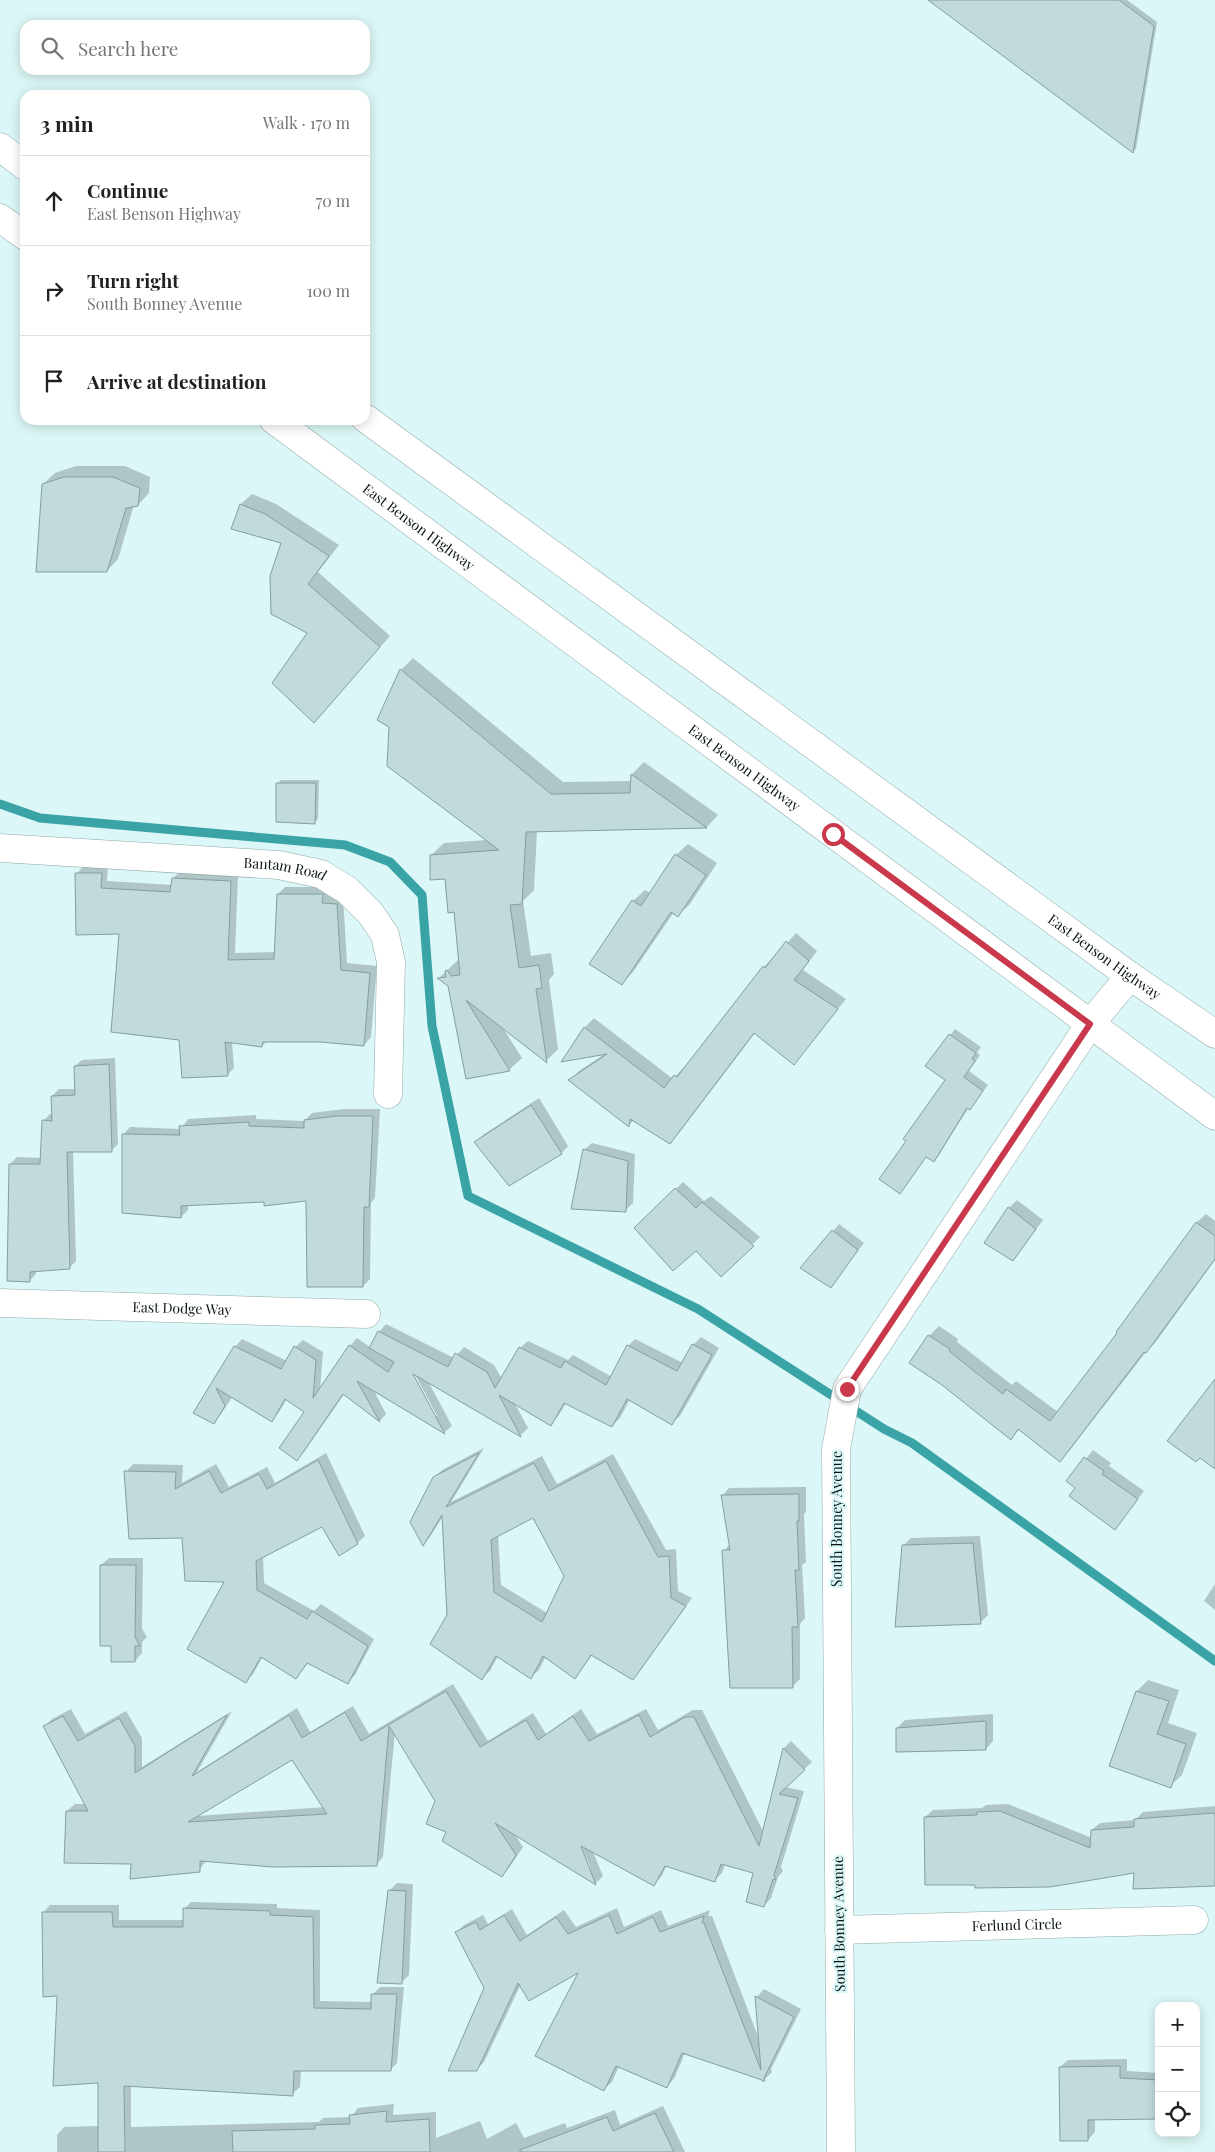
<!DOCTYPE html>
<meta charset="utf-8">
<style>
:root{--surface:#fff;--page:#f2f2f2;--text:#202124;--muted:#757577;--line:#e0e0e0}
body{margin:0;font-family:"Playfair Display",serif;background:var(--page);color:var(--text)}
.controls{position:absolute;right:15px;bottom:15px;display:grid;overflow:hidden;border-radius:10px;box-shadow:0 2px 12px #0003}
.controls button{width:45px;height:45px;display:grid;place-items:center;padding:0;border:0;border-bottom:1px solid var(--line);background:var(--surface);color:var(--text);font:25px sans-serif}
.stop{position:absolute;width:15px;height:15px;margin:-11px;border:4px solid #c9394b;border-radius:50%;background:#fff}
.stop.end{background:#c9394b;border-color:#fff;box-shadow:0 1px 5px #0008}
.list{margin:0;padding:0;list-style:none}
h2{display:flex;justify-content:space-between;align-items:center;height:65px;margin:0;padding:0 20px;font-size:21px}
h2 small{font-size:16px;font-weight:400;color:var(--muted)}
.list li{display:grid;grid-template-columns:32px 1fr auto;gap:15px;align-items:center;box-sizing:border-box;height:90px;padding:0 20px;border-top:1px solid var(--line)}
.list b{display:block;font-size:19px;white-space:nowrap}
.list p{margin:0;font-size:16px;white-space:nowrap;color:var(--muted)}
.list em{font-size:16px;font-style:normal;color:var(--muted)}
.icon{flex:none;width:28px;height:28px;fill:none;stroke:currentColor;stroke-width:2;stroke-linecap:round;stroke-linejoin:round}
.map{position:relative;flex:none;width:1215px;height:2152px;overflow:hidden}
.search{position:absolute;background:var(--surface);box-shadow:0 2px 12px #0003;left:20px;top:20px;width:350px;height:55px;display:flex;align-items:center;gap:12px;box-sizing:border-box;padding:0 18px;border-radius:15px;color:var(--muted);font-size:19px}
.panel{position:absolute;background:var(--surface);box-shadow:0 2px 12px #0003;left:20px;top:90px;width:350px;height:335px;border-radius:15px}
.map>svg:first-child{display:block}
</style>
<div class="map">
<svg width="1215" height="2152" viewBox="0 0 1215 2152">
<rect width="100%" height="100%" fill="#dcf7f7"/>
<path fill="#0003" fill-rule="evenodd" d="M 930,0 L 1127,0 L 1157,22 L 1136,149 L 1133,152 Z
M 76,466 L 125,466 L 150,477 L 149,493 L 138,505 L 134,505 L 118,559 L 107,571 L 43,484 L 55,473 Z
M 252,494 L 276,504 L 339,545 L 318,572 L 390,636 L 324,710 L 309,633 L 282,542 L 233,528 L 241,504 Z
M 413,658 L 563,782 L 632,781 L 632,774 L 644,762 L 718,815 L 707,827 L 537,831 L 534,890 L 523,901 L 531,956 L 551,953 L 554,974 L 549,980 L 558,1049 L 546,1061 L 503,1028 L 522,1058 L 509,1070 L 449,986 L 439,978 L 459,959 L 455,911 L 446,877 L 431,855 L 444,843 L 487,840 L 401,670 Z
M 281,780 L 319,780 L 318,819 L 314,823 L 278,783 Z
M 688,844 L 717,863 L 690,904 L 678,915 L 674,912 L 633,972 L 622,984 L 633,901 L 645,890 L 651,893 L 676,855 Z
M 108,866 L 107,881 L 173,885 L 173,878 L 181,871 L 238,875 L 235,953 L 276,952 L 278,894 L 285,887 L 330,887 L 328,896 L 343,897 L 347,963 L 377,966 L 371,1037 L 364,1045 L 321,1041 L 267,1041 L 262,1046 L 232,1042 L 234,1068 L 227,1075 L 181,1039 L 120,933 L 76,874 L 83,867 Z
M 796,933 L 817,951 L 803,970 L 846,999 L 794,1063 L 755,1033 L 679,1133 L 670,1142 L 634,1120 L 629,1125 L 570,1080 L 579,1071 L 606,1053 L 564,1060 L 585,1027 L 594,1018 L 673,1079 L 684,1067 L 686,1068 L 764,967 L 773,957 L 774,958 Z
M 955,1029 L 981,1047 L 977,1053 L 980,1055 L 969,1071 L 988,1085 L 975,1102 L 969,1107 L 939,1155 L 934,1161 L 927,1156 L 900,1193 L 908,1141 L 946,1079 L 927,1066 Z
M 115,1058 L 118,1144 L 111,1151 L 73,1151 L 76,1261 L 69,1268 L 36,1270 L 36,1274 L 29,1281 L 10,1164 L 17,1157 L 42,1158 L 43,1121 L 50,1114 L 53,1114 L 52,1096 L 59,1089 L 76,1089 L 75,1066 L 82,1060 Z
M 539,1098 L 568,1146 L 561,1154 L 476,1142 L 483,1135 Z
M 344,1109 L 380,1109 L 375,1198 L 371,1203 L 370,1279 L 363,1286 L 307,1200 L 188,1205 L 188,1210 L 181,1217 L 123,1135 L 130,1127 L 181,1129 L 188,1119 L 256,1115 L 256,1119 L 304,1121 L 312,1113 Z
M 592,1143 L 635,1154 L 633,1203 L 625,1211 L 584,1150 Z
M 683,1182 L 704,1201 L 711,1196 L 760,1237 L 721,1275 L 697,1250 L 636,1228 Z
M 1017,1200 L 1043,1220 L 1013,1260 L 986,1243 L 1009,1208 Z
M 1206,1214 L 1215,1221 L 1215,1260 L 1155,1343 L 1146,1352 L 1069,1451 L 1060,1460 L 1020,1429 L 1010,1439 L 942,1384 L 910,1363 L 929,1336 L 939,1326 L 958,1339 L 957,1342 L 1012,1385 L 1016,1381 L 1058,1412 L 1119,1332 L 1196,1223 Z
M 839,1224 L 864,1243 L 831,1286 L 827,1239 Z
M 386,1324 L 454,1358 L 464,1347 L 494,1365 L 502,1379 L 520,1348 L 528,1341 L 568,1360 L 573,1355 L 612,1377 L 628,1346 L 635,1339 L 683,1363 L 693,1345 L 701,1337 L 719,1348 L 680,1416 L 672,1423 L 630,1399 L 620,1418 L 612,1426 L 567,1402 L 558,1416 L 551,1424 L 514,1402 L 528,1428 L 521,1435 L 428,1381 L 452,1426 L 445,1432 L 373,1389 L 386,1414 L 380,1421 L 345,1393 L 304,1452 L 297,1459 L 306,1411 L 287,1399 L 279,1412 L 272,1420 L 233,1396 L 221,1414 L 214,1422 L 195,1412 L 235,1347 L 242,1339 L 287,1361 L 295,1347 L 303,1340 L 323,1352 L 320,1390 L 350,1346 L 357,1338 L 370,1347 L 379,1332 ZM 411,1367 L 437,1416 L 434,1416 L 409,1369 Z
M 484,1448 L 451,1502 L 542,1456 L 557,1484 L 613,1454 L 666,1550 L 676,1549 L 678,1591 L 692,1598 L 640,1671 L 632,1679 L 592,1655 L 575,1678 L 546,1656 L 539,1670 L 531,1677 L 498,1656 L 490,1671 L 482,1678 L 448,1615 L 443,1516 L 430,1537 L 423,1544 L 434,1478 L 442,1470 ZM 534,1516 L 565,1576 L 547,1613 L 501,1585 L 498,1535 Z
M 1093,1450 L 1111,1463 L 1109,1466 L 1144,1491 L 1115,1528 L 1077,1487 L 1068,1481 Z
M 326,1453 L 365,1536 L 357,1543 L 323,1525 L 263,1556 L 264,1583 L 314,1611 L 321,1604 L 374,1639 L 355,1675 L 348,1682 L 309,1662 L 296,1678 L 263,1656 L 253,1674 L 246,1682 L 226,1581 L 184,1537 L 126,1472 L 133,1464 L 183,1465 L 182,1483 L 216,1464 L 229,1487 L 267,1467 L 275,1483 Z
M 806,1487 L 806,1512 L 804,1514 L 806,1562 L 802,1565 L 805,1618 L 800,1624 L 800,1679 L 793,1686 L 724,1551 L 730,1544 L 722,1496 L 729,1488 Z
M 980,1536 L 988,1615 L 980,1623 L 903,1546 L 911,1538 Z
M 109,1558 L 143,1558 L 142,1629 L 147,1637 L 142,1642 L 142,1653 L 135,1661 L 112,1645 L 101,1565 Z
M 1215,1584 L 1215,1610 L 1204,1601 Z
M 1148,1680 L 1179,1690 L 1168,1723 L 1197,1733 L 1182,1775 L 1170,1786 L 1137,1691 Z
M 453,1684 L 488,1741 L 533,1713 L 546,1734 L 581,1709 L 597,1734 L 646,1709 L 658,1730 L 693,1710 L 702,1710 L 764,1833 L 784,1748 L 791,1741 L 812,1762 L 785,1787 L 804,1791 L 781,1867 L 783,1871 L 778,1877 L 771,1898 L 764,1906 L 754,1872 L 725,1864 L 722,1873 L 715,1880 L 667,1865 L 661,1877 L 654,1884 L 593,1852 L 603,1876 L 596,1883 L 513,1832 L 523,1847 L 509,1868 L 502,1875 L 447,1831 L 436,1801 L 395,1732 L 383,1857 L 376,1865 L 206,1861 L 199,1870 L 132,1862 L 67,1811 L 75,1804 L 86,1804 L 45,1726 L 52,1719 L 71,1709 L 85,1734 L 126,1711 L 142,1738 L 142,1767 L 232,1711 L 197,1772 L 297,1708 L 310,1732 L 353,1706 L 369,1734 ZM 292,1759 L 325,1807 L 197,1816 ZM 579,1840 L 591,1869 L 588,1869 L 577,1841 Z
M 993,1714 L 993,1741 L 986,1749 L 897,1728 L 905,1720 Z
M 1008,1804 L 1092,1838 L 1092,1830 L 1100,1823 L 1135,1820 L 1143,1812 L 1215,1806 L 1215,1885 L 1135,1871 L 976,1884 L 925,1817 L 933,1810 L 982,1808 L 986,1805 Z
M 397,1883 L 413,1884 L 409,1975 L 402,1982 L 390,1890 Z
M 191,1902 L 277,1904 L 277,1908 L 320,1910 L 320,2001 L 373,2002 L 372,1995 L 380,1987 L 404,1987 L 397,2063 L 390,2070 L 301,2070 L 300,2087 L 292,2094 L 131,2086 L 131,2127 L 319,2122 L 323,2118 L 351,2117 L 358,2108 L 394,2104 L 393,2115 L 436,2112 L 436,2138 L 480,2121 L 487,2139 L 516,2123 L 524,2138 L 565,2123 L 567,2128 L 615,2110 L 620,2125 L 663,2106 L 685,2152 L 57,2152 L 57,2135 L 64,2127 L 99,2126 L 99,2082 L 58,1995 L 43,1913 L 50,1905 L 119,1905 L 119,1920 L 184,1920 L 184,1909 Z
M 617,1908 L 624,1927 L 661,1910 L 668,1926 L 710,1910 L 708,1916 L 712,1916 L 759,2039 L 757,1997 L 764,1989 L 801,2009 L 771,2069 L 772,2072 L 764,2080 L 685,2053 L 674,2079 L 667,2086 L 619,2066 L 612,2082 L 604,2089 L 581,1970 L 521,1984 L 484,2062 L 476,2070 L 485,1988 L 457,1932 L 464,1925 L 483,1915 L 488,1924 L 512,1909 L 527,1935 L 564,1910 L 576,1927 Z
M 1127,2059 L 1127,2071 L 1159,2073 L 1159,2118 L 1095,2119 L 1095,2132 L 1088,2140 L 1060,2067 L 1068,2060 Z"/>
<g fill="none" stroke-linecap="round" stroke-linejoin="round">
<path stroke="#39a3a6" stroke-width="9" d="M 0,804 L 40,818 L 345,845 L 390,862 L 422,895 L 432,1026 L 468,1196 L 698,1309 L 884,1429 L 912,1443 L 1215,1661"/>
</g>
<path fill="#c1dbdc" stroke="#859e9e" fill-rule="evenodd" d="M 928,0 L 1119,0 L 1154,26 L 1133,153 Z
M 64,477 L 113,477 L 140,488 L 138,506 L 126,508 L 107,572 L 36,572 L 42,484 Z
M 240,504 L 265,514 L 329,556 L 308,584 L 380,647 L 314,723 L 272,683 L 307,633 L 271,614 L 270,576 L 281,543 L 231,529 Z
M 400,669 L 551,794 L 630,793 L 631,774 L 707,828 L 526,832 L 522,904 L 510,905 L 519,968 L 539,965 L 542,988 L 536,989 L 547,1063 L 466,1000 L 510,1071 L 466,1079 L 448,986 L 437,978 L 446,977 L 445,971 L 447,970 L 451,976 L 460,975 L 454,912 L 448,913 L 445,879 L 430,880 L 430,855 L 499,850 L 387,766 L 389,727 L 377,720 Z
M 276,783 L 316,783 L 315,824 L 276,822 Z
M 675,854 L 706,875 L 678,917 L 671,912 L 622,985 L 589,964 L 632,900 L 641,906 Z
M 75,873 L 102,873 L 101,888 L 170,892 L 172,878 L 231,881 L 228,960 L 274,959 L 277,894 L 323,894 L 322,903 L 337,904 L 341,970 L 370,973 L 364,1046 L 321,1042 L 263,1042 L 262,1047 L 225,1042 L 228,1076 L 182,1078 L 179,1040 L 111,1032 L 119,934 L 76,935 Z
M 786,941 L 809,961 L 794,980 L 838,1009 L 794,1065 L 754,1033 L 670,1144 L 630,1119 L 629,1127 L 568,1080 L 607,1054 L 561,1062 L 584,1027 L 664,1088 L 674,1075 L 677,1077 L 763,966 L 765,968 Z
M 949,1034 L 976,1053 L 972,1059 L 975,1061 L 964,1077 L 983,1091 L 970,1110 L 967,1108 L 934,1162 L 926,1157 L 900,1194 L 879,1179 L 906,1141 L 903,1139 L 945,1080 L 925,1066 Z
M 109,1064 L 112,1152 L 67,1152 L 70,1269 L 30,1272 L 30,1282 L 7,1281 L 9,1164 L 40,1164 L 42,1120 L 52,1121 L 51,1096 L 75,1095 L 74,1066 Z
M 531,1105 L 562,1154 L 509,1186 L 474,1142 Z
M 336,1116 L 373,1116 L 369,1207 L 364,1207 L 363,1287 L 307,1287 L 306,1201 L 264,1206 L 264,1202 L 181,1206 L 181,1218 L 122,1213 L 122,1134 L 180,1135 L 179,1126 L 249,1122 L 249,1126 L 304,1128 L 304,1120 Z
M 583,1149 L 628,1161 L 626,1212 L 571,1209 Z
M 675,1188 L 696,1208 L 702,1202 L 754,1246 L 721,1277 L 696,1251 L 673,1271 L 634,1228 Z
M 1008,1207 L 1036,1229 L 1013,1261 L 984,1243 Z
M 1196,1222 L 1215,1236 L 1215,1259 L 1146,1353 L 1144,1352 L 1060,1462 L 1018,1429 L 1011,1440 L 942,1385 L 909,1363 L 928,1335 L 950,1349 L 949,1351 L 1003,1394 L 1006,1389 L 1050,1421 L 1117,1333 L 1116,1332 Z
M 832,1230 L 858,1250 L 831,1288 L 800,1268 Z
M 378,1331 L 448,1367 L 455,1353 L 487,1372 L 495,1388 L 519,1347 L 561,1368 L 565,1361 L 606,1385 L 627,1345 L 677,1371 L 692,1344 L 712,1355 L 672,1425 L 627,1399 L 612,1427 L 564,1403 L 551,1426 L 499,1395 L 521,1437 L 413,1374 L 445,1434 L 357,1381 L 380,1422 L 343,1394 L 297,1461 L 279,1448 L 304,1412 L 285,1399 L 272,1422 L 216,1388 L 225,1406 L 214,1424 L 193,1413 L 234,1346 L 281,1369 L 294,1346 L 316,1360 L 313,1398 L 349,1345 L 388,1372 L 394,1362 L 369,1348 Z
M 1215,1379 L 1215,1469 L 1200,1458 L 1196,1462 L 1167,1441 Z
M 479,1453 L 446,1507 L 534,1463 L 549,1491 L 606,1461 L 658,1557 L 669,1556 L 671,1598 L 686,1606 L 633,1680 L 591,1655 L 575,1679 L 543,1656 L 531,1679 L 496,1656 L 482,1680 L 430,1644 L 447,1615 L 442,1515 L 423,1546 L 410,1522 L 433,1477 ZM 533,1518 L 564,1576 L 542,1622 L 494,1592 L 491,1540 Z
M 1084,1457 L 1104,1471 L 1102,1474 L 1138,1499 L 1115,1530 L 1069,1496 L 1075,1488 L 1066,1481 Z
M 318,1460 L 358,1544 L 339,1556 L 322,1527 L 256,1561 L 257,1590 L 307,1619 L 312,1611 L 368,1646 L 348,1684 L 307,1663 L 296,1679 L 261,1657 L 246,1683 L 187,1649 L 224,1582 L 185,1581 L 182,1538 L 129,1539 L 124,1471 L 176,1472 L 175,1489 L 209,1471 L 221,1493 L 259,1474 L 267,1489 Z
M 799,1494 L 799,1521 L 797,1521 L 799,1570 L 795,1570 L 798,1627 L 792,1627 L 793,1688 L 730,1688 L 722,1550 L 730,1550 L 721,1495 Z
M 973,1543 L 981,1624 L 895,1627 L 902,1545 Z
M 100,1565 L 136,1565 L 135,1637 L 140,1646 L 135,1646 L 135,1662 L 111,1662 L 111,1646 L 100,1646 Z
M 446,1691 L 480,1747 L 526,1720 L 538,1740 L 573,1716 L 589,1741 L 639,1715 L 650,1737 L 685,1717 L 694,1717 L 759,1846 L 783,1748 L 805,1770 L 779,1794 L 798,1798 L 774,1875 L 776,1880 L 773,1879 L 764,1907 L 746,1902 L 753,1873 L 721,1864 L 715,1882 L 665,1866 L 654,1886 L 581,1846 L 596,1885 L 495,1823 L 516,1855 L 502,1877 L 442,1841 L 446,1832 L 426,1824 L 435,1801 L 389,1726 L 377,1866 L 273,1867 L 200,1861 L 200,1872 L 130,1879 L 131,1864 L 64,1863 L 66,1811 L 88,1811 L 43,1726 L 63,1716 L 78,1741 L 119,1718 L 135,1746 L 135,1773 L 227,1715 L 192,1776 L 289,1715 L 302,1738 L 345,1712 L 361,1741 ZM 292,1760 L 327,1814 L 188,1822 Z
M 1136,1691 L 1169,1701 L 1157,1734 L 1186,1744 L 1171,1788 L 1109,1766 Z
M 986,1721 L 986,1750 L 896,1752 L 896,1728 Z
M 1000,1811 L 1090,1848 L 1091,1830 L 1134,1827 L 1134,1819 L 1215,1813 L 1215,1886 L 1133,1889 L 1134,1873 L 1050,1887 L 975,1888 L 975,1885 L 925,1885 L 924,1817 L 977,1815 L 977,1812 Z
M 388,1890 L 406,1891 L 402,1984 L 377,1983 Z
M 183,1908 L 270,1911 L 270,1915 L 313,1917 L 314,2008 L 371,2009 L 371,1994 L 397,1994 L 391,2071 L 294,2071 L 293,2096 L 124,2086 L 125,2152 L 98,2152 L 98,2083 L 53,2086 L 57,1996 L 43,1997 L 42,1912 L 112,1912 L 113,1927 L 183,1927 Z
M 504,1915 L 520,1941 L 556,1917 L 568,1934 L 609,1915 L 617,1934 L 653,1917 L 660,1932 L 704,1916 L 702,1923 L 704,1923 L 761,2070 L 755,1996 L 794,2017 L 764,2078 L 765,2081 L 762,2081 L 762,2080 L 682,2053 L 667,2088 L 616,2066 L 604,2091 L 535,2056 L 578,1973 L 529,2001 L 518,1983 L 477,2071 L 448,2071 L 484,1988 L 455,1932 L 476,1922 L 480,1930 Z
M 1120,2066 L 1120,2078 L 1159,2080 L 1159,2119 L 1088,2120 L 1088,2141 L 1060,2141 L 1059,2067 Z
M 387,2111 L 386,2122 L 429,2119 L 430,2152 L 233,2152 L 232,2131 L 315,2129 L 315,2125 L 350,2124 L 349,2115 Z
M 655,2113 L 674,2152 L 520,2152 L 520,2150 L 607,2117 L 613,2131 Z"/>
<g fill="none" stroke-linecap="round" stroke-linejoin="round">
<g stroke="#90aaaa" stroke-width="29">
<g id="minor">
<path id="s1" d="M 0,848 L 279,865 L 321,874 L 347,890 L 371,914 L 385,935 L 391,962 L 388,1094"/>
<path id="s2" d="M 0,1303 L 366,1314"/>
<path id="s3" d="M 839,1930 L 1194,1920"/>
<path d="M 841,2152 L 836,1449 L 847,1389 L 1090,1024 L 1130,976"/>
</g>
</g>
<g stroke="#90aaaa" stroke-width="29">
<g id="secondary">
<path d="M 0,147 L 25,166"/>
<path d="M 0,218 L 25,236"/>
<path id="s4" d="M 365,418 L 1130,976 L 1215,1034"/>
<path id="s5" d="M 274,420 L 1215,1116"/>
</g>
</g>
<use href="#minor" stroke="#fff" stroke-width="28"/>
<use href="#secondary" stroke="#fff" stroke-width="28"/>
</g>
<g fill="none" stroke-linecap="round" stroke-linejoin="round">
<path stroke="#c9394b" stroke-width="6" d="M 833,834 L 1090,1024 L 847,1389"/>
</g>
<g text-anchor="middle" stroke-width="4.5" stroke-linejoin="round" paint-order="stroke">
<g font-size="14" fill="#0b1515" stroke="#dcf7f7">
<text dy="5" stroke="none"><textPath href="#s5" startOffset="180">East Benson Highway</textPath></text>
<text dy="5" stroke="none"><textPath href="#s5" startOffset="585">East Benson Highway</textPath></text>
<text dy="5" stroke="none"><textPath href="#s1" startOffset="286">Bantam Road</textPath></text>
<text dy="5" stroke="none"><textPath href="#s4" startOffset="915">East Benson Highway</textPath></text>
<text dy="5" stroke="none"><textPath href="#s2" startOffset="182">East Dodge Way</textPath></text>
<text transform="translate(837 1519) rotate(-90)" y="5">South Bonney Avenue</text>
<text transform="translate(839 1924) rotate(-91)" y="5">South Bonney Avenue</text>
<text dy="5" stroke="none"><textPath href="#s3" startOffset="178">Ferlund Circle</textPath></text>
</g>
</g>
</svg>
<div class="controls">
<button>+</button>
<button>−</button>
<button><svg class="icon" aria-label="locate" viewBox="0 0 24 24"><circle cx="12" cy="12" r="6"/><path d="M12 2v4M12 18v4M2 12h4M18 12h4"/></svg></button>
</div>
<div class="stop" style="left:833px;top:834px"></div>
<div class="stop end" style="left:847px;top:1389px"></div>
<div class="search"><svg class="icon" aria-label="search" viewBox="0 0 24 24"><circle cx="10" cy="10" r="6"/><path d="M15 15l6 6"/></svg>Search here</div>
<section class="panel">
<h2>3 min<small>Walk · 170 m</small></h2>
<ul class="list">
<li><svg class="icon" aria-label="ahead" viewBox="0 0 24 24"><path d="M12 20V5M6 11l6-6 6 6"/></svg><div><b>Continue</b><p>East Benson Highway</p></div><em>70 m</em></li>
<li><svg class="icon" aria-label="right" viewBox="0 0 24 24"><path d="M7 20v-9h11M14 6l5 5-5 5"/></svg><div><b>Turn right</b><p>South Bonney Avenue</p></div><em>100 m</em></li>
<li><svg class="icon" aria-label="arrive" viewBox="0 0 24 24"><path d="M6 21V4h12l-3 4 3 4H6"/></svg><div><b>Arrive at destination</b></div></li>
</ul>
</section>
</div>
